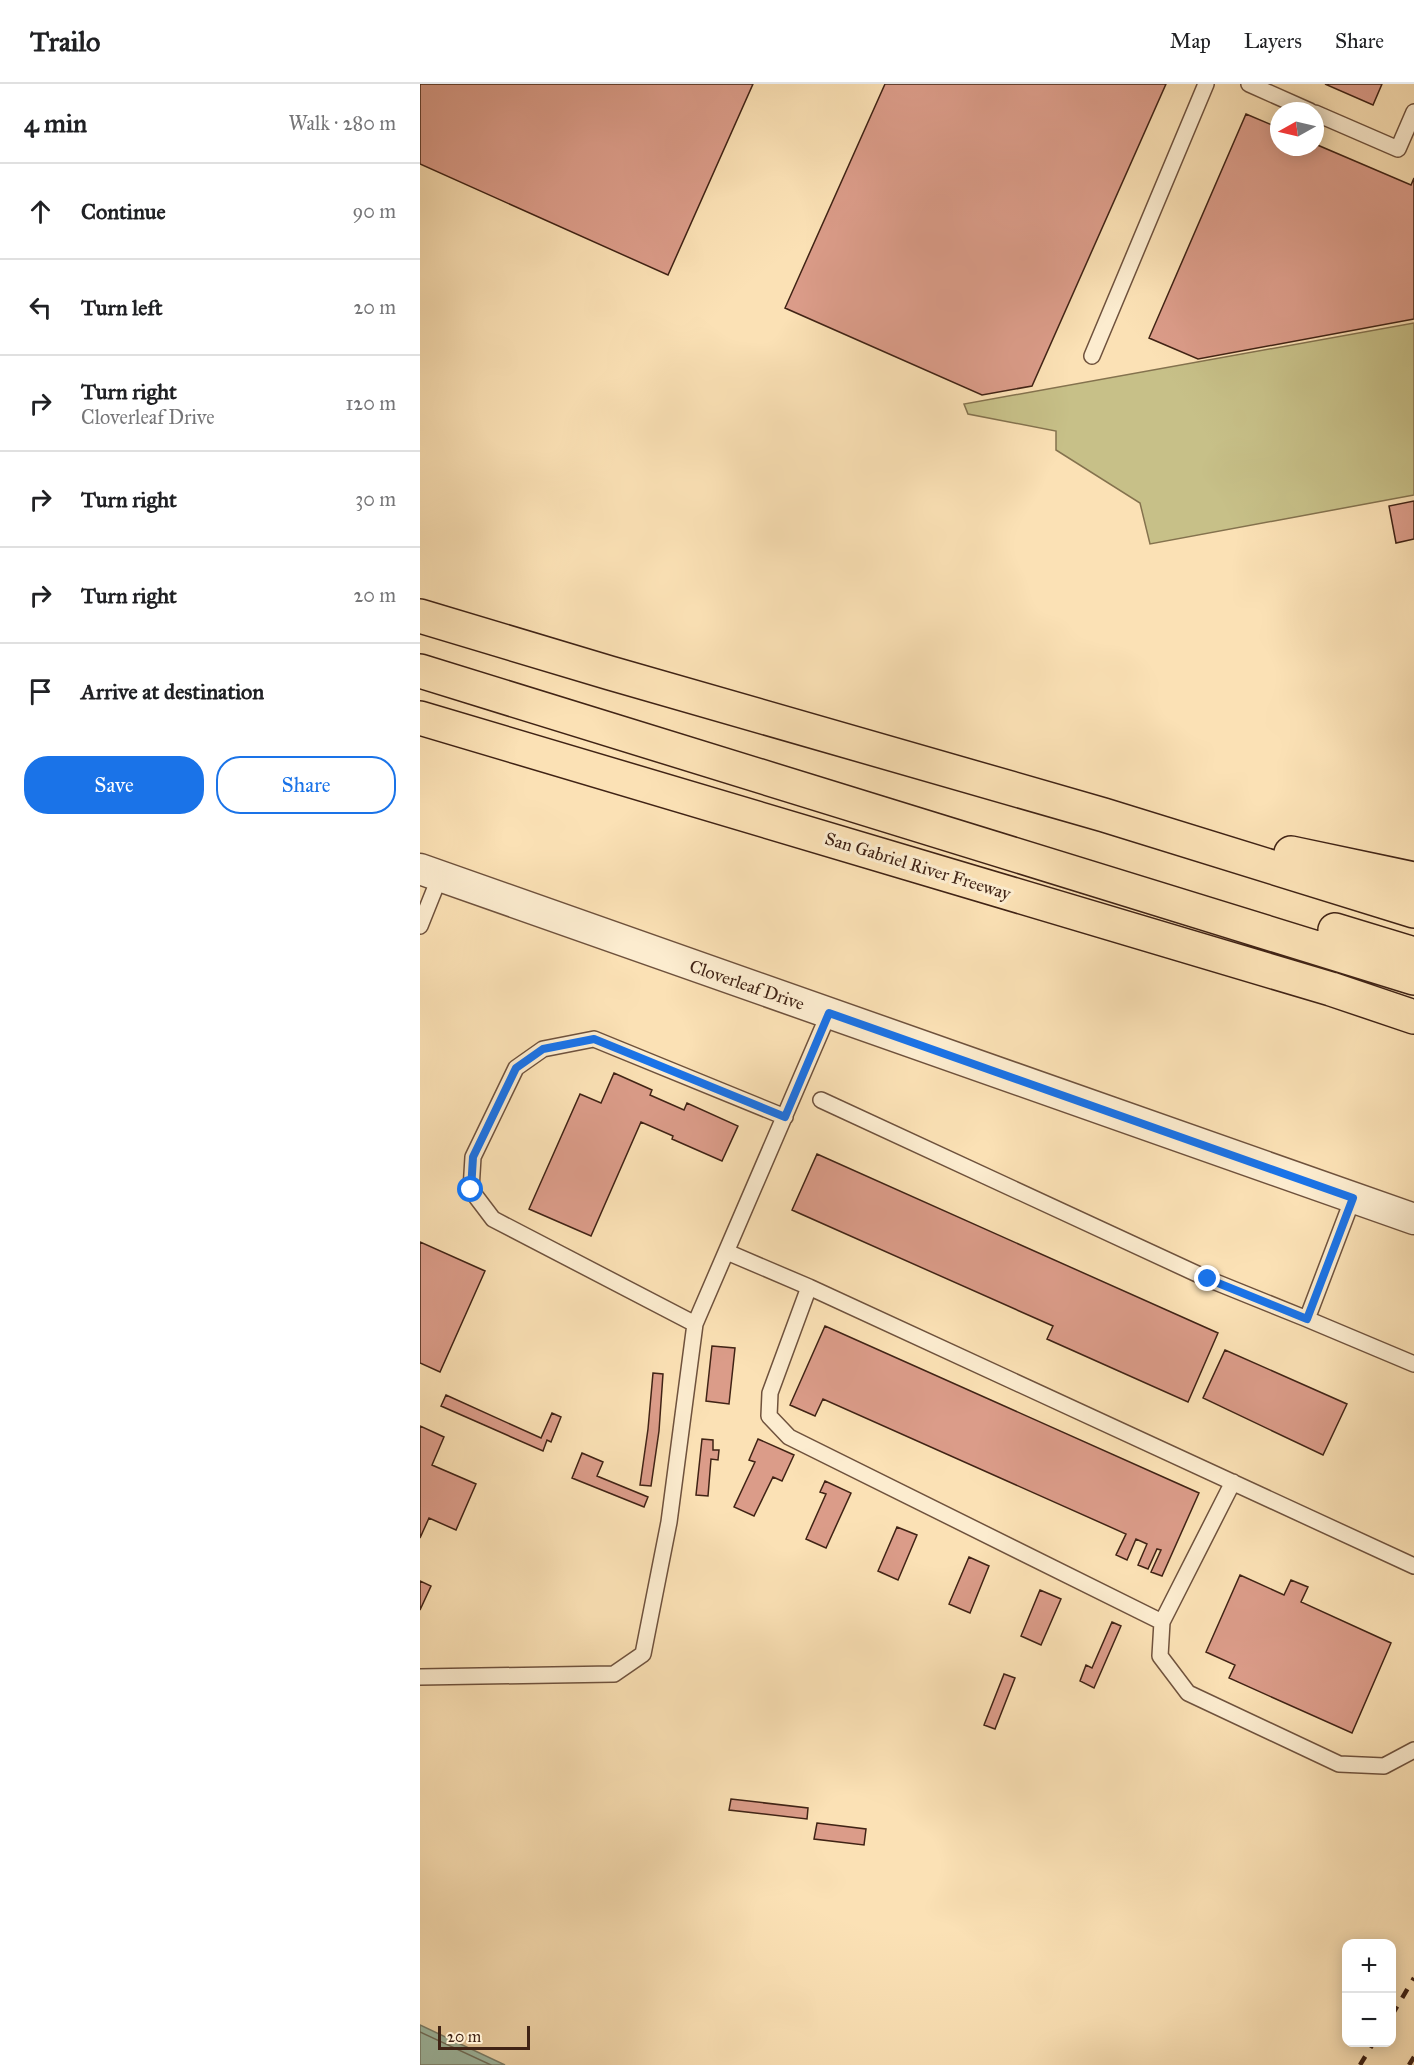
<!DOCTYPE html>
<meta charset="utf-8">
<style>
:root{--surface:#fff;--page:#f6f6f6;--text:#202124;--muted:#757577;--line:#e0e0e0;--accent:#1a73e8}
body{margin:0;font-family:"IM FELL Great Primer",serif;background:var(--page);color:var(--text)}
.controls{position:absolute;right:18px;bottom:18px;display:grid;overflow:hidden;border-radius:12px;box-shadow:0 3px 15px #0003}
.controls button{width:54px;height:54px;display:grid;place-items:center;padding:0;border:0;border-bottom:2px solid var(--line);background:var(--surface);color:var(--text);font:30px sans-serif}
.compass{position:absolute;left:850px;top:18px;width:54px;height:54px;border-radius:50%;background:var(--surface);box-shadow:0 3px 15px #0003;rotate:262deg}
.scale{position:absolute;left:18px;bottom:15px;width:92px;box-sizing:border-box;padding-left:6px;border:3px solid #402315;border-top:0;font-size:16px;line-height:21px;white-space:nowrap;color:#402315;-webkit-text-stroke:4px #fceccf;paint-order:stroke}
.stop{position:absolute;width:18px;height:18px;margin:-14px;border:4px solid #1a73e8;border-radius:50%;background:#fff}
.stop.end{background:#1a73e8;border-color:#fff;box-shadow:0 2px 6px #0008}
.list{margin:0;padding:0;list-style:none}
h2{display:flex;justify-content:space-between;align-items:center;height:78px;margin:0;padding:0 24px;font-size:26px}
h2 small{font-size:20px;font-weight:400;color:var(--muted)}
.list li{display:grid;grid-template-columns:39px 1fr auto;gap:18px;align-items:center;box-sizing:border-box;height:96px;padding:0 24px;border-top:2px solid var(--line)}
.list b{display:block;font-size:22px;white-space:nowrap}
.list p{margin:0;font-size:20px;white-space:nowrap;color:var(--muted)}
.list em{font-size:20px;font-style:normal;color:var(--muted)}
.actions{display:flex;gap:12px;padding:18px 24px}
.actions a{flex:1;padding:14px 0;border:2px solid var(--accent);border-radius:24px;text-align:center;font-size:21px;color:var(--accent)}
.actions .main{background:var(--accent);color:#fff}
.icon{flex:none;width:33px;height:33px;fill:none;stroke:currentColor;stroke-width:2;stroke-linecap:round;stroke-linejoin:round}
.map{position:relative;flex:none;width:994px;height:1981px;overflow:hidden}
header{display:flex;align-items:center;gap:36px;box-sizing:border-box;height:84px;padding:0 30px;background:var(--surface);border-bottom:2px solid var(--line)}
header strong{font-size:28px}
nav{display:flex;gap:33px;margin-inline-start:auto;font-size:21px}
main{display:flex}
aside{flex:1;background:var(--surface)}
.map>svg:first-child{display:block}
</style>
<header>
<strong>Trailo</strong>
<nav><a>Map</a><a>Layers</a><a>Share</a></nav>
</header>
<main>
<aside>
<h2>4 min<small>Walk · 280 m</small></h2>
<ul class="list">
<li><svg class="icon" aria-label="ahead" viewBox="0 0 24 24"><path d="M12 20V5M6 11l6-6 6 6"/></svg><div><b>Continue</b></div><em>90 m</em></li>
<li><svg class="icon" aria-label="left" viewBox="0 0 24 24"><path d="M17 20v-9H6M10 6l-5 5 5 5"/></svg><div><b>Turn left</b></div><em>20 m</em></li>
<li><svg class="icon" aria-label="right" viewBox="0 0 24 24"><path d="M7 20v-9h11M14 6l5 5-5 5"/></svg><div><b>Turn right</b><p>Cloverleaf Drive</p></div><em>120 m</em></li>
<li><svg class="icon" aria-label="right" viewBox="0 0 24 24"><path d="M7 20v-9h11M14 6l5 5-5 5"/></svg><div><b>Turn right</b></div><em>30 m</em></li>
<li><svg class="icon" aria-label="right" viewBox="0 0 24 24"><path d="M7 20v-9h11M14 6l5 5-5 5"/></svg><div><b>Turn right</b></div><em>20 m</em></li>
<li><svg class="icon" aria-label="arrive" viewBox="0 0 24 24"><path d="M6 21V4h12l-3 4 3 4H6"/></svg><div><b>Arrive at destination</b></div></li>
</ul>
<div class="actions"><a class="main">Save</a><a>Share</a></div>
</aside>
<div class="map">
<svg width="994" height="1981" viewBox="0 0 994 1981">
<rect width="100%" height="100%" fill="#fbe1b5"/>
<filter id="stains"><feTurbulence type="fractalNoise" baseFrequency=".00333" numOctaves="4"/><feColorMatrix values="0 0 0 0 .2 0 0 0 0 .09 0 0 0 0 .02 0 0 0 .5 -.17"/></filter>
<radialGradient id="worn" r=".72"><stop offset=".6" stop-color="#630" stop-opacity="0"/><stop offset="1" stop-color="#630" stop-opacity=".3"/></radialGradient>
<path fill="#c7c088" stroke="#84724e" stroke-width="1.5" d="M 994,239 L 994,411 L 730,460 L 720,419 L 636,366 L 636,347 L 548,330 L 544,320 Z"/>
<path fill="#a0bea8" stroke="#7a806d" stroke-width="1.5" d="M 0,1941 L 85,1981 L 0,1981 Z"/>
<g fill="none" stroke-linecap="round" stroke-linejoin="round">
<path stroke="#70705e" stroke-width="1.5" d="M 0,1948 L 71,1981"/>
</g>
<path fill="#db9c89" stroke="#402315" stroke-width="1.5" d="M 0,0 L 333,0 L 248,191 L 0,80 Z
M 465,0 L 746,0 L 612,302 L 562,311 L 365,224 Z
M 905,0 L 962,0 L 953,21 Z
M 826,30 L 859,44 L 859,63 L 895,63 L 895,60 L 991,101 L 994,94 L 994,235 L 778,275 L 729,254 Z
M 994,417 L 994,455 L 976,459 L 969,422 Z
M 194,989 L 232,1006 L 230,1011 L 264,1026 L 267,1019 L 318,1042 L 302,1077 L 252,1055 L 253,1052 L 221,1038 L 171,1152 L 109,1125 L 160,1010 L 181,1019 Z
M 397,1070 L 798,1249 L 768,1318 L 627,1255 L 633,1242 L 372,1126 Z
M 0,1158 L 65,1187 L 20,1288 L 0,1279 Z
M 405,1242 L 779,1409 L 742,1492 L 731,1488 L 741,1466 L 737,1465 L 728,1485 L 718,1481 L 727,1460 L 716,1455 L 707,1476 L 696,1471 L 706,1450 L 403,1315 L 395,1332 L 370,1321 Z
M 292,1262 L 315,1264 L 309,1320 L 286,1317 Z
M 805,1266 L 927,1320 L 903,1371 L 783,1314 Z
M 233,1289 L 243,1290 L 239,1347 L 231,1402 L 220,1401 L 228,1345 Z
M 26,1311 L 121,1354 L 132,1329 L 141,1333 L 131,1358 L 127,1356 L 123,1367 L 21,1322 Z
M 0,1342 L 24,1353 L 12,1381 L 56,1400 L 36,1446 L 9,1434 L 0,1454 Z
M 282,1355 L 293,1356 L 293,1366 L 299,1366 L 298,1376 L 291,1375 L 288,1412 L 276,1411 Z
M 338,1355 L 374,1371 L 362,1397 L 353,1393 L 334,1432 L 314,1423 L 335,1378 L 329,1376 Z
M 162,1369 L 183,1378 L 177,1392 L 228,1413 L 224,1423 L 152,1394 Z
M 405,1397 L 431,1409 L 406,1464 L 386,1455 L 406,1410 L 400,1408 Z
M 477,1443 L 497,1451 L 478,1496 L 458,1487 Z
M 549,1473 L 569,1482 L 550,1529 L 529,1520 Z
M 820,1491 L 864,1511 L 871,1496 L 888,1503 L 881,1518 L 971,1559 L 932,1649 L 809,1594 L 815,1581 L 786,1568 Z
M 0,1497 L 11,1502 L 0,1526 Z
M 620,1506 L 641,1515 L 621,1561 L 601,1552 Z
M 692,1538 L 701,1542 L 674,1604 L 660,1597 L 666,1581 L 672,1584 Z
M 584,1590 L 595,1594 L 575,1645 L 564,1641 Z
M 311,1715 L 388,1724 L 387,1735 L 309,1726 Z
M 397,1739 L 446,1745 L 444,1761 L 394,1755 Z"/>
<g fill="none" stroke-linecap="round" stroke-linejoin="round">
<g stroke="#6f523d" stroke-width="18">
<path id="service" d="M 829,0 L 890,27
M 895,29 L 978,65 L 994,28
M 672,272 L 786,0
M 0,842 L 20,792
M 401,1016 L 788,1195 L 887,1235 L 933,1114
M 307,1168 L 389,1203 L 350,1309 L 349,1332 L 369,1353 L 742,1538 L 740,1572 L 768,1609 L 919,1680 L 964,1682 L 994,1666
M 389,1203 L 994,1482
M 887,1235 L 994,1280
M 275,1240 L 73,1135 L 51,1106 L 53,1073 L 96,984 L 123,965 L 174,955 L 365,1033
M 742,1538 L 813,1398
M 0,1593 L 194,1590 L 223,1570 L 249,1438 L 275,1240 L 409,929"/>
</g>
<g stroke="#6f523d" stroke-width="33">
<path id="minor" d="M 0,785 L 994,1135"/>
</g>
<g stroke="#402315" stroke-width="36">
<path id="motorway" d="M 0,532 L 190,589 L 684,731 L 994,827
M 0,587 L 994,894
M 0,634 L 911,905 L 994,933
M 871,769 L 994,795
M 915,846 L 994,870"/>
</g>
<use href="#service" stroke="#fceccf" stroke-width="15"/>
<use href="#minor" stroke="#fceccf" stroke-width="30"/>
<use href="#motorway" stroke="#fbe1b5" stroke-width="33"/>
<path stroke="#402315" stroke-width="4.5" stroke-dasharray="10 10" stroke-linecap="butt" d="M 972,1931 L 994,1894
M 940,1981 L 954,1958
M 989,1981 L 994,1973"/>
</g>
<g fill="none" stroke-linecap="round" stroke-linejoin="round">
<path stroke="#1a73e8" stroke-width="8" d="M 51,1106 L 53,1073 L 96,984 L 123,965 L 174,955 L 365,1033 L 409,929 L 933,1114 L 887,1235 L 788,1195"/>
</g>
<g text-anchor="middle" stroke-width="6" stroke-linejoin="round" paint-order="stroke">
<g font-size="18" fill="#402315" stroke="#fceccf">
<text transform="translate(498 782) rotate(17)" y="6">San Gabriel River Freeway</text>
<text transform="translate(327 901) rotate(19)" y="6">Cloverleaf Drive</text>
</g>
</g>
<rect width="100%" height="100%" filter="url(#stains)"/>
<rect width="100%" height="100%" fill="url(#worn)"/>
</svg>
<div class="controls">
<button>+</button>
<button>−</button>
</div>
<svg class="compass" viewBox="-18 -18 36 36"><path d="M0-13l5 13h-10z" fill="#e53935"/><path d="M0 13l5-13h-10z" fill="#757577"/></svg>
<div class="scale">20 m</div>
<div class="stop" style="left:51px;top:1106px"></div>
<div class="stop end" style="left:788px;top:1195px"></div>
</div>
</main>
